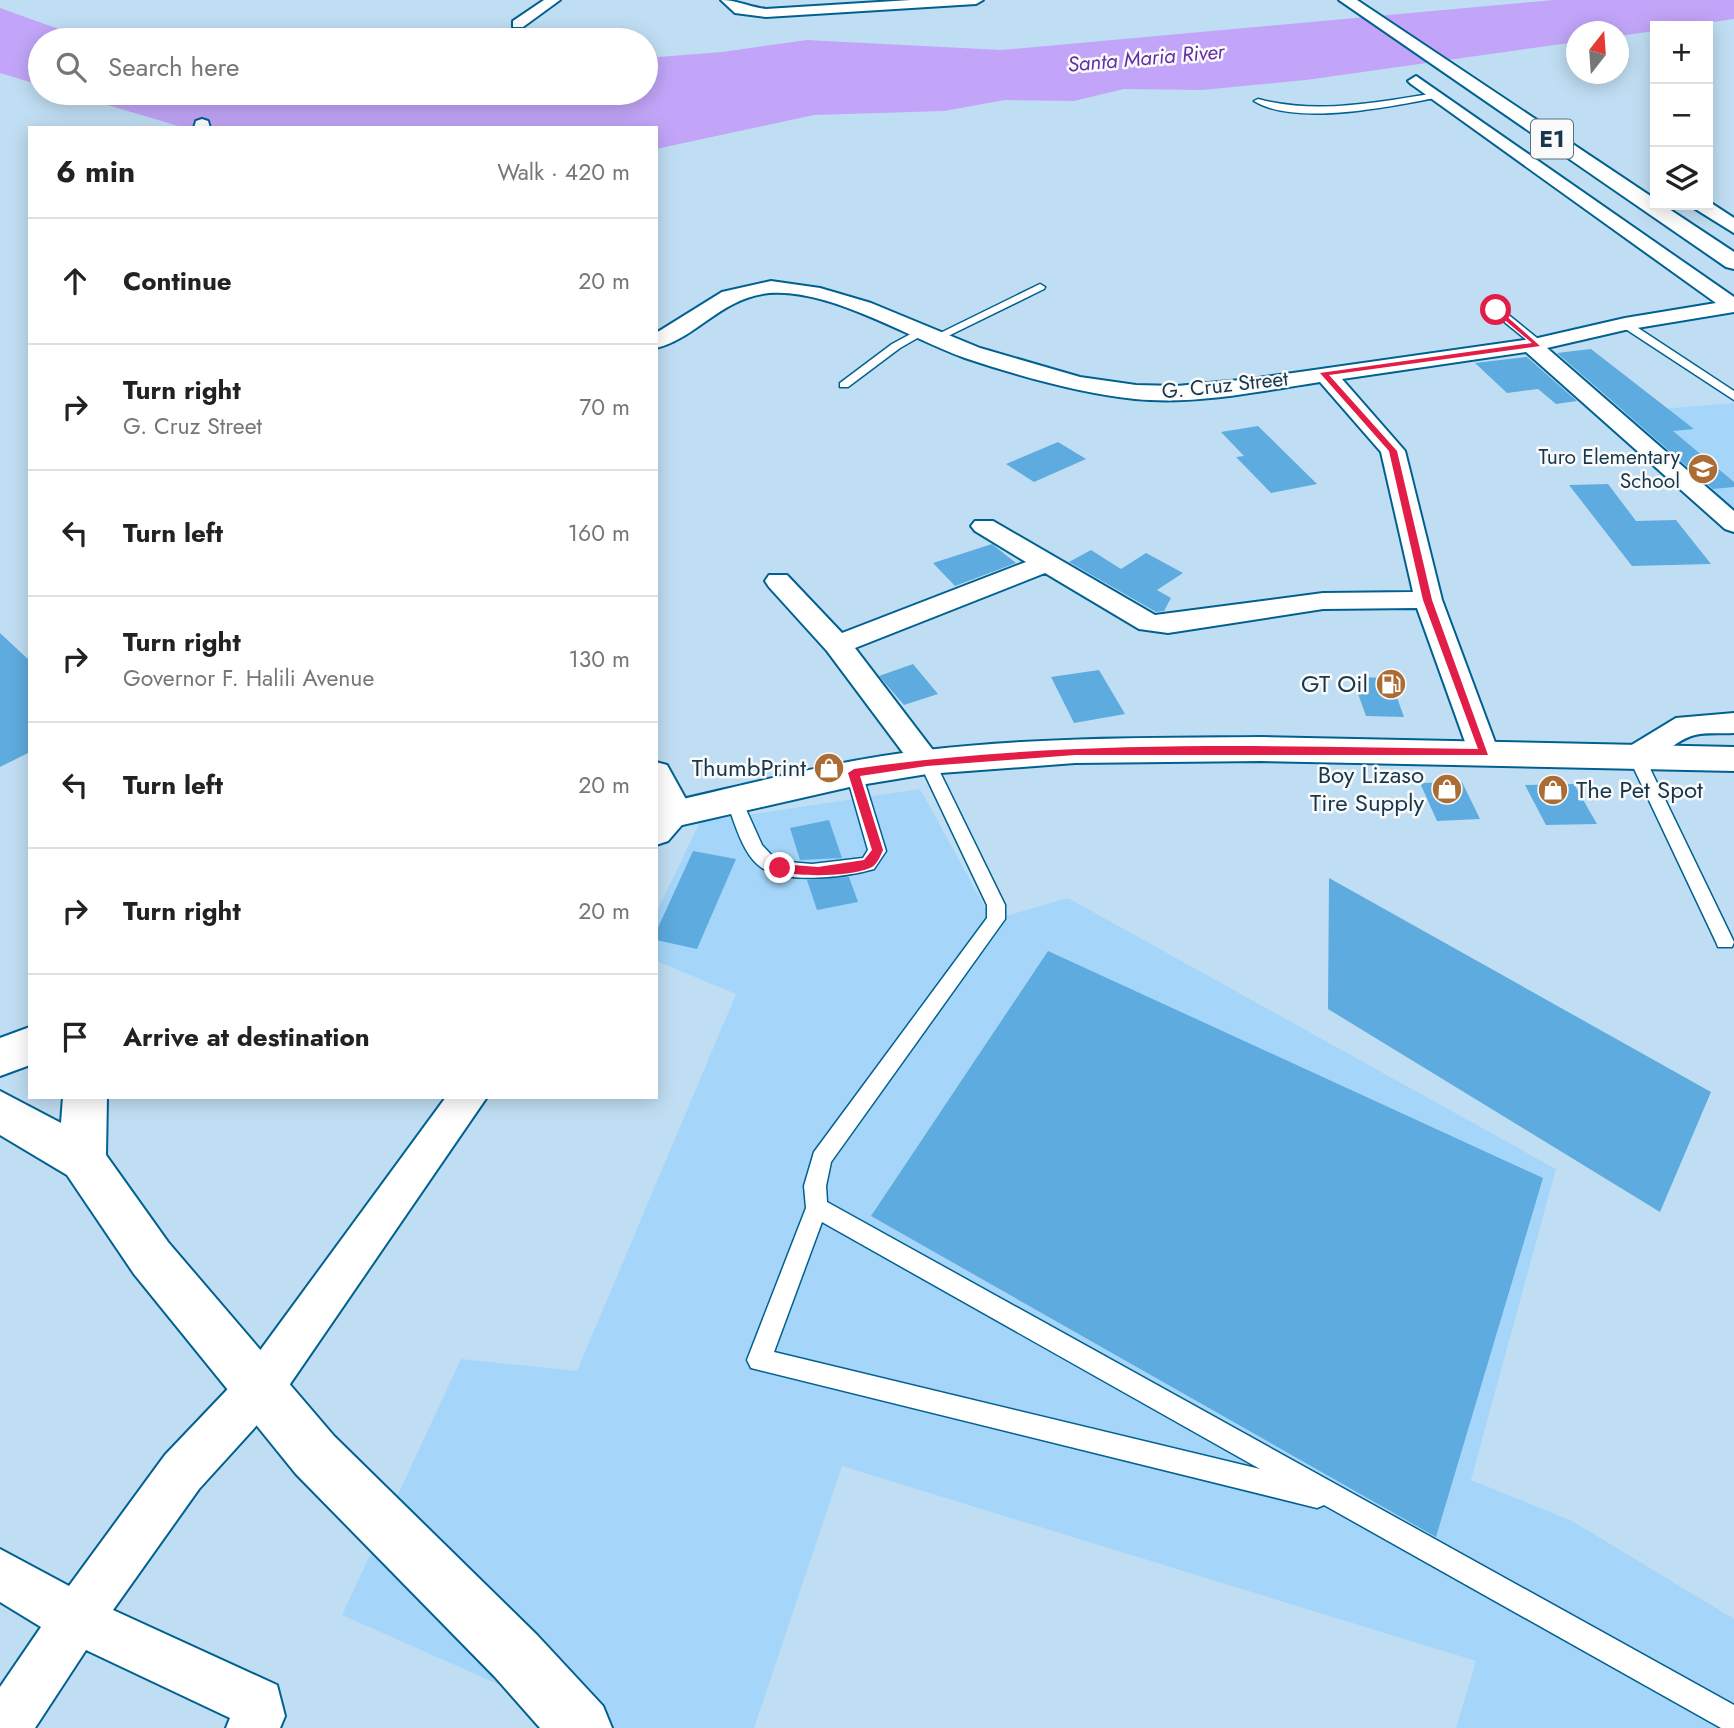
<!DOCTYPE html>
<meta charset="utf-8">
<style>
:root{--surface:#fff;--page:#f2f2f2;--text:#222;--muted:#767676;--line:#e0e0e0}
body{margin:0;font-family:Jost,sans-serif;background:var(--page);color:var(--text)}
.controls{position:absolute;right:21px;top:21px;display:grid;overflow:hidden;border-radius:0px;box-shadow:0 4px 18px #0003}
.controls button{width:63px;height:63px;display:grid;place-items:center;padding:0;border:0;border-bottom:2px solid var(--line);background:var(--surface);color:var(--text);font:35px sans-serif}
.compass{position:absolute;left:1566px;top:21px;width:63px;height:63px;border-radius:50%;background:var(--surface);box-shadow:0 4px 18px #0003;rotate:17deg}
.stop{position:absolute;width:21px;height:21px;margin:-16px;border:5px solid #e11d48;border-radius:50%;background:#fff}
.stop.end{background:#e11d48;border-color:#fff;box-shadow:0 2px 7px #0008}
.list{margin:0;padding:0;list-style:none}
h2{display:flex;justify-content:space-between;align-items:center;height:91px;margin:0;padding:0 28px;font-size:30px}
h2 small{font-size:23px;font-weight:400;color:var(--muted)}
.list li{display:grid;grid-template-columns:46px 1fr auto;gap:21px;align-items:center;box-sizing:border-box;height:126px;padding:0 28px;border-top:2px solid var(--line)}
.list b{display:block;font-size:26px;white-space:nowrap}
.list p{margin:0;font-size:23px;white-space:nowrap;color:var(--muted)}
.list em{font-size:23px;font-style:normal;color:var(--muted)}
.icon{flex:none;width:38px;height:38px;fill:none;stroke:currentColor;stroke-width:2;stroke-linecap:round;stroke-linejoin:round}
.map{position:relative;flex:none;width:1734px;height:1728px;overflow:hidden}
.search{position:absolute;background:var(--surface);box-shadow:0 4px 18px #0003;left:28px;top:28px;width:630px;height:77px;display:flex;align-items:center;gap:18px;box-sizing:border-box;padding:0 24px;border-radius:38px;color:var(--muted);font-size:26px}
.panel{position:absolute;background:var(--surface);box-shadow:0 4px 18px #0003;left:28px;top:126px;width:630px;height:973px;border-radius:0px}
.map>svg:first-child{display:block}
</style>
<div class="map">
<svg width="1734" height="1728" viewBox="0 0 1734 1728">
<rect width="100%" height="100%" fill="#c0def3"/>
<path fill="#a5d6f9" d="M 1734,403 L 1734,525 L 1610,413 Z
M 920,789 L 992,920 L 1068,898 L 1556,1169 L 1471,1480 L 1572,1521 L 1734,1619 L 1734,1728 L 1456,1728 L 1476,1661 L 842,1466 L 754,1728 L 597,1728 L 342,1615 L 461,1359 L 577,1371 L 736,994 L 656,961 L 656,913 L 700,822 Z"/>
<path fill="#c2a5f8" d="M 1553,0 L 1734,0 L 1734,19 L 1685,26 L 1655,26 L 1655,31 L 1619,36 L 1618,32 L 1576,32 L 1576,42 L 1306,80 L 1202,90 L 1124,89 L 1074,101 L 1005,100 L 944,111 L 814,115 L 656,149 L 656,128 L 185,128 L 67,93 L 646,93 L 646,58 L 722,52 L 807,40 L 1001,50 Z
M 0,8 L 67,32 L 119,40 L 40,40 L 40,85 L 0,73 Z"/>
<path fill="#5eabdf" d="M 1591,349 L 1694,429 L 1673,431 L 1734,482 L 1734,487 L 1713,489 L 1557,353 Z
M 1527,357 L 1577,401 L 1556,404 L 1538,389 L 1507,393 L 1475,363 Z
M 1258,426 L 1317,484 L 1271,493 L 1236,457 L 1244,456 L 1221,432 Z
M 1058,442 L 1086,459 L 1034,482 L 1006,464 Z
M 1608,484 L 1636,521 L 1676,520 L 1711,564 L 1632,566 L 1569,485 Z
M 992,544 L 1016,563 L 955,586 L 933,563 Z
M 1091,550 L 1121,569 L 1146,553 L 1183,573 L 1157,590 L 1171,598 L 1164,611 L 1156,612 L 1069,562 Z
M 0,633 L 30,661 L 30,752 L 0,767 Z
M 913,664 L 938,694 L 904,705 L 879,676 Z
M 1099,670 L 1125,714 L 1074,723 L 1051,677 Z
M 1352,677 L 1390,678 L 1404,717 L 1366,716 Z
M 1462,782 L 1480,819 L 1437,821 L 1420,783 Z
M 1574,784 L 1597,824 L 1546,825 L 1525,785 Z
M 829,820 L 842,858 L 800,860 L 790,828 Z
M 693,851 L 736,859 L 697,949 L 656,940 L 656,932 Z
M 849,877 L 858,902 L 817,910 L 807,880 Z
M 1329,878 L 1711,1092 L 1660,1212 L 1328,1009 Z
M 1048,951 L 1543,1178 L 1436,1537 L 871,1216 Z"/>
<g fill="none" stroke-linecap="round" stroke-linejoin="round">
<g stroke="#006191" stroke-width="3">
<path id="service" d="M 1437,93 L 1440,97 C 1393,106 1296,127 1254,101 L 1258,99 C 1318,115 1376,102 1437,93 Z
M 1040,284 L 1045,287 L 1044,289 L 940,340 L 930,338 Z
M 1492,308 L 1500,308 L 1542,342 L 1542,346 L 1534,346 L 1492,312 Z
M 1621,322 L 1629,322 L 1734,391 L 1734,400 L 1621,326 Z
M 918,330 L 928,332 L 900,348 L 848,387 L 840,387 L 840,383 L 892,344 Z
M 1636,750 L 1644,756 L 1734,942 L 1732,947 L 1718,947 L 1716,942 L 1628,756 Z
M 927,756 L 935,762 L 1005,905 L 1005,919 L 831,1162 L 826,1186 L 827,1202 L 1734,1705 L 1734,1728 L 1721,1728 L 1324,1505 L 1317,1508 L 751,1368 L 747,1360 L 806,1208 L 804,1186 L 814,1152 L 987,918 L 987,905 L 919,762 ZM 822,1222 L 1260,1469 L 774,1352 Z
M 854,767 L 862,773 L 886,851 L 874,869 C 847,877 779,886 757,864 C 741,849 734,820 726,800 L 728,796 L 740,796 L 762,845 L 777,861 L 812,864 L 863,858 L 868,850 L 846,773 Z"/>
</g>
<g stroke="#006191" stroke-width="4">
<path id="minor" d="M 544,0 L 560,0 L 523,27 L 513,27 L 513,21 Z
M 721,0 C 737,0 749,7 766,9 L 911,0 L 983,0 L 976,4 L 766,17 L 735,13 Z
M 1416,76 L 1734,297 L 1734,312 L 1625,330 L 1547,348 L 1734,511 L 1734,532 L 1725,529 L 1526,352 L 1342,379 L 1405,451 L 1442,600 L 1499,753 L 1495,760 L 1484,764 L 1473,760 L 1469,753 L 1417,608 L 1323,609 L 1168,633 L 1139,629 L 1045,573 L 855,648 L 942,762 L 938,770 L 927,773 L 916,770 L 827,651 L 769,587 L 765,581 L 769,575 L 787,575 L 842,633 L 1026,562 L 975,531 L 971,526 L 975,521 L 993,521 L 1155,615 L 1323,593 L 1413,592 L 1381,452 L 1320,382 C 1260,391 1196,405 1135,399 C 1078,393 1019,376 965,358 C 909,338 830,288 769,293 C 720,298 697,338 656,348 L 656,333 L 722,292 L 771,281 L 820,288 L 871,303 L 980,348 L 1080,377 L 1136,385 L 1177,386 L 1251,379 L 1538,338 L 1625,318 L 1716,303 L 1411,84 L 1408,81 Z
M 202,119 L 208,121 L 210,128 L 194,128 L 196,121 Z
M 1734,713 L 1734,733 C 1722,734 1707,732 1695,735 C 1669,741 1654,772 1625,763 L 1621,756 L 1625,749 L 1676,718 Z
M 656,762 L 667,765 L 693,812 L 668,841 L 656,845 L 656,811 L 659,809 L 656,803 Z
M 446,1097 L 487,1097 L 277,1403 L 199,1489 L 113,1610 L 277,1685 L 285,1716 L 280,1728 L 226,1728 L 230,1718 L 86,1650 L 35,1728 L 0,1728 L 0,1687 L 41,1627 L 0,1602 L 0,1549 L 69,1586 L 165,1455 L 245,1371 Z"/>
</g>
<g stroke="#006191" stroke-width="4">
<path id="primary" d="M 1261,737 L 1734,747 L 1734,771 L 1261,761 L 1075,763 L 927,774 L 854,786 L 656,831 L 656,805 C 746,785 836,760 927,750 C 1038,737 1150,738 1261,737 Z
M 30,1027 L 30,1065 L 0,1076 L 0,1038 Z
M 0,1091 L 61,1123 L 63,1097 L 107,1097 L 106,1155 L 168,1242 L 334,1436 L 537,1635 L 603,1706 L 612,1728 L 540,1728 L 495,1677 L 296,1474 L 134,1274 L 67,1175 L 0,1135 Z"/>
</g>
<g stroke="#006191" stroke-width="4">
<path id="motorway" d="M 1339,0 L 1357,0 L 1655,199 L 1655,205 L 1663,205 L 1734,252 L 1734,269 L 1726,267 Z
M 1708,201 L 1734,218 L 1734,233 L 1689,205 L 1708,205 Z"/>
</g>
<use href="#service" fill="#fff" fill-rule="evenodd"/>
<use href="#minor" fill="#fff" fill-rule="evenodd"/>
<use href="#primary" fill="#fff" fill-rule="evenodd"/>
<use href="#motorway" fill="#fff" fill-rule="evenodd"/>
</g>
<path fill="#e11d48" d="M 1496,307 L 1540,346 L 1329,375 L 1397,451 L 1432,600 L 1488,755 L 1075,755 L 927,766 L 860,776 L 883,850 C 880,857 877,865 870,868 C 848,877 798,877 776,871 L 774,868 L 780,864 L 818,867 L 864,860 L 872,850 L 848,773 L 854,769 C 1061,739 1269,746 1478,749 L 1423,600 L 1389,451 L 1320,373 L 1532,343 L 1494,311 Z"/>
<defs>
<g id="school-disc" transform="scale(1.575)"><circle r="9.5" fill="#ac6d34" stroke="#fafafa"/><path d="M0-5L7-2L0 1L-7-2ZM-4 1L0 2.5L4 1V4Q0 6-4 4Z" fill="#fff"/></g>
<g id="fuel-disc" transform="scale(1.575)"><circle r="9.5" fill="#ac6d34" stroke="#fafafa"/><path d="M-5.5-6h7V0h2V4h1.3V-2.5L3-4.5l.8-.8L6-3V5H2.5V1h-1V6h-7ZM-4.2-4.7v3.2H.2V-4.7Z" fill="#fff"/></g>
<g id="shop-disc" transform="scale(1.575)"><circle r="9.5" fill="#ac6d34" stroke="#fafafa"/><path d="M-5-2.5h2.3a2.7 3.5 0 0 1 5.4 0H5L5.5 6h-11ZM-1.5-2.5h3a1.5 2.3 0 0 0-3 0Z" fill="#fff"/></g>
</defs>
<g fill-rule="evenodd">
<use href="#school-disc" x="1703" y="469"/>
<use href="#fuel-disc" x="1391" y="684"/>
<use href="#shop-disc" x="829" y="768"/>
<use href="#shop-disc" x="1447" y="789"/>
<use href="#shop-disc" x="1553" y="790"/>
</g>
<g text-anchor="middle" stroke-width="5" stroke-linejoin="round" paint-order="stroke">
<g font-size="21" font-style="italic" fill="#642ea4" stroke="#fafafa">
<text transform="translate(1146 58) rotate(-5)" y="7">Santa Maria River</text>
</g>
<g font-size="21" fill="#16374c" stroke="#fafafa">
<text transform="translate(1225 385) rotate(-6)" y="7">G. Cruz Street</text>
</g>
<g font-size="21" fill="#16374c" stroke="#fafafa" text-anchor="end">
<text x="1680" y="464">Turo Elementary<tspan x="1680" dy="24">School</tspan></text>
</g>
<rect fill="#fafafa" stroke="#5a7280" stroke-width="2" x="1531" y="119.5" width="42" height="39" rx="5"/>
<g font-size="23" font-weight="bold" fill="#16374c">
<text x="1552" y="147">E1</text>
</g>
<g font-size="24" fill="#16374c" stroke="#fafafa" text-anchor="end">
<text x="1368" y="692">GT Oil</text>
<text x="806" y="776">ThumbPrint</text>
<text x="1424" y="783">Boy Lizaso<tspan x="1424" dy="28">Tire Supply</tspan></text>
<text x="1576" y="798" text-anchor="start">The Pet Spot</text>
</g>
</g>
</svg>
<div class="controls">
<button>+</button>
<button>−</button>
<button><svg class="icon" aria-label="layers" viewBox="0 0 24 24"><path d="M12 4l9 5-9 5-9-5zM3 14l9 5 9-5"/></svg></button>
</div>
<svg class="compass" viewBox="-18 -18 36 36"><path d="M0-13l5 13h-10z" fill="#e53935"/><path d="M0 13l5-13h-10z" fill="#767676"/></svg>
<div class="stop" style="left:1496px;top:310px"></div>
<div class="stop end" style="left:780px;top:868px"></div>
<div class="search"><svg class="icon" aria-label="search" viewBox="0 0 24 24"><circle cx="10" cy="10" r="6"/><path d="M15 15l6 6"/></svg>Search here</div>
<section class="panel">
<h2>6 min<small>Walk · 420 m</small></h2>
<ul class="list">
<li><svg class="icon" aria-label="ahead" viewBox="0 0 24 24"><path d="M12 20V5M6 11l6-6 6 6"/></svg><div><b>Continue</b></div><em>20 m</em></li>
<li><svg class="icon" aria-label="right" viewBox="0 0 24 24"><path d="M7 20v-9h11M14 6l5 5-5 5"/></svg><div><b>Turn right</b><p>G. Cruz Street</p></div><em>70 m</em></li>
<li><svg class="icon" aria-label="left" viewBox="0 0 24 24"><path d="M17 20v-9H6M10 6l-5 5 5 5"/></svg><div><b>Turn left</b></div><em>160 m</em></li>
<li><svg class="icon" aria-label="right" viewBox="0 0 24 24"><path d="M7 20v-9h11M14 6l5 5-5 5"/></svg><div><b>Turn right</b><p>Governor F. Halili Avenue</p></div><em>130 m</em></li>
<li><svg class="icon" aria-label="left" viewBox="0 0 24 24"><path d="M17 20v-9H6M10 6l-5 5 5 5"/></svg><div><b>Turn left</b></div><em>20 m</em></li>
<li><svg class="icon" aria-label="right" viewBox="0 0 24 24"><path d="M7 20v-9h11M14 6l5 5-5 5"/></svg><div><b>Turn right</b></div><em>20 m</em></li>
<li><svg class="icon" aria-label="arrive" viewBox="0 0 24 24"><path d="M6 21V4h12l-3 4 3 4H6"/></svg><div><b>Arrive at destination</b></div></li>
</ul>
</section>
</div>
